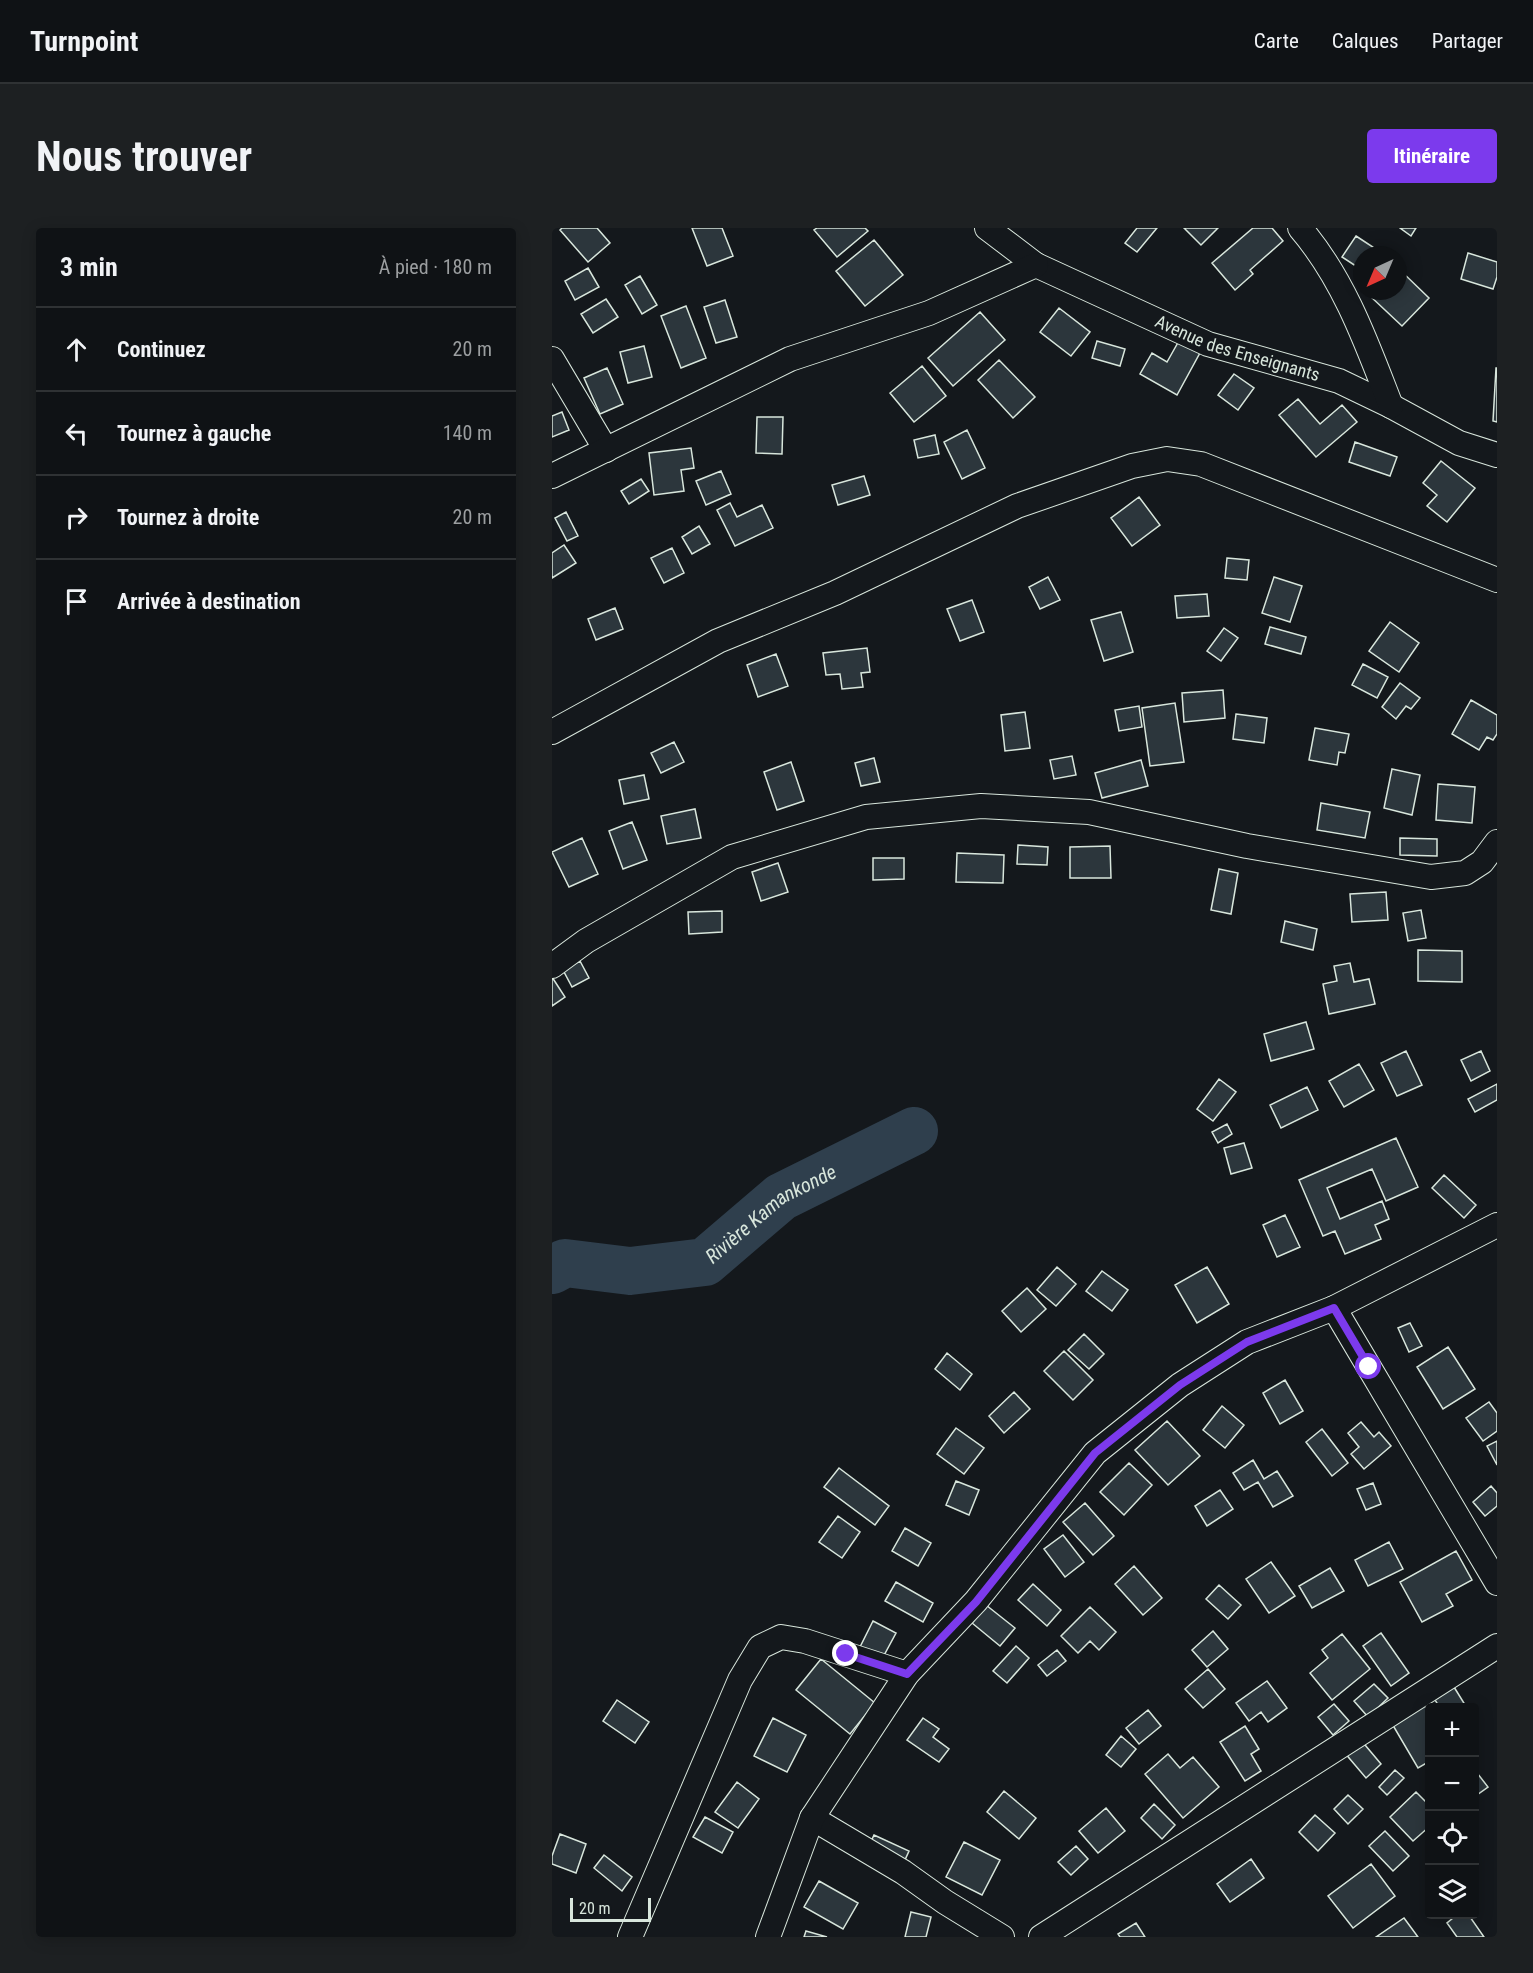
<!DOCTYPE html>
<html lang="fr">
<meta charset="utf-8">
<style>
:root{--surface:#0f1215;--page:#1d2022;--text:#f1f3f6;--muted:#9b9ea0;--line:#2f3234;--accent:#7c3aed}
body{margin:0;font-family:"Roboto Condensed",sans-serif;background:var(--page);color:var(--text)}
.controls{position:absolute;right:18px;bottom:18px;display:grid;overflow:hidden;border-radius:6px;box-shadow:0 3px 15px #0003}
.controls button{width:54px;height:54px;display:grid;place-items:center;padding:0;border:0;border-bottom:2px solid var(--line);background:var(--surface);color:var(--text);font:30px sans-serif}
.compass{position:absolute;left:801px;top:18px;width:54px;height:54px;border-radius:50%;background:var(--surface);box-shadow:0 3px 15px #0003;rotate:224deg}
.scale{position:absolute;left:18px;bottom:15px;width:81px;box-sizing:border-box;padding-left:6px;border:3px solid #d8e6dc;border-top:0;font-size:16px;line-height:21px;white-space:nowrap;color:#d8e6dc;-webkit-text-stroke:4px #14181c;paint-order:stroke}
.stop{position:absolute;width:18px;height:18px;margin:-14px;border:4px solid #7c3aed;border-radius:50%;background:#fff}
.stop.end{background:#7c3aed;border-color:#fff;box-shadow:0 2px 6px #0008}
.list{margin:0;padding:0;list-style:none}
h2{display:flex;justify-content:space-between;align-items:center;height:78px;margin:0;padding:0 24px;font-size:26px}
h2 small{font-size:20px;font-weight:400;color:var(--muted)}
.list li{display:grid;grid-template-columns:39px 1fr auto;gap:18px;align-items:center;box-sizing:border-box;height:84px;padding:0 24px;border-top:2px solid var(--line)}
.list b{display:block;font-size:22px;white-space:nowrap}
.list em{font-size:20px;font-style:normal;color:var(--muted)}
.icon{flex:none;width:33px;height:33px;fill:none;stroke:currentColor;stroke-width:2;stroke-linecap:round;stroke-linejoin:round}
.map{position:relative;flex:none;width:945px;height:1709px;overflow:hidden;border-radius:6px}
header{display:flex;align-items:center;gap:36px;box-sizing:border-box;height:84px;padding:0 30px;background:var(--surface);border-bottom:2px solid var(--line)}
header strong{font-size:28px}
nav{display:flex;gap:33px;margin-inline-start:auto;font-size:21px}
.intro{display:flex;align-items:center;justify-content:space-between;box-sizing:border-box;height:144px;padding:0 36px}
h1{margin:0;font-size:42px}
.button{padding:15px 27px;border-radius:6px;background:var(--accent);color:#fff;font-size:21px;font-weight:700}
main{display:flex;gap:36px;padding:0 36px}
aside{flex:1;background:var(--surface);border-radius:6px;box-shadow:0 3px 15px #0003}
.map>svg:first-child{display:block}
</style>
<header>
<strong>Turnpoint</strong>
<nav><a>Carte</a><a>Calques</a><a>Partager</a></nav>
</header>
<div class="intro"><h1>Nous trouver</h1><a class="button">Itinéraire</a></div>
<main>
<aside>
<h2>3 min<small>À pied · 180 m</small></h2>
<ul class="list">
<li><svg class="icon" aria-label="ahead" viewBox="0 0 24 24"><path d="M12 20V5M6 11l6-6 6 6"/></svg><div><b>Continuez</b></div><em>20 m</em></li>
<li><svg class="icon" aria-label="left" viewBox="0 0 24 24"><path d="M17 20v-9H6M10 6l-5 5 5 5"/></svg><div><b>Tournez à gauche</b></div><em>140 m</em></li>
<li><svg class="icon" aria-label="right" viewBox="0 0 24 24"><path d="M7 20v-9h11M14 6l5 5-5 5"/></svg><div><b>Tournez à droite</b></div><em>20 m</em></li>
<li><svg class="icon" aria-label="arrive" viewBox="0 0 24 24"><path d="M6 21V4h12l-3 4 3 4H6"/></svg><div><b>Arrivée à destination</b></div></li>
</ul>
</aside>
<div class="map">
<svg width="945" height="1709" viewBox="0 0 945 1709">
<rect width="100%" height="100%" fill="#14181c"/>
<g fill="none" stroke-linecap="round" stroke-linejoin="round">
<path stroke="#2f3f4d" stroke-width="48" id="s1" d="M 0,1042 L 13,1035 L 78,1043 L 153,1034 L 229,969 L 362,903"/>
</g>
<path fill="#2c363c" stroke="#d8e6dc" stroke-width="1.5" d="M 10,0 L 45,0 L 58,15 L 36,34 L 8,2 Z
M 140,0 L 170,0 L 181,28 L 155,38 Z
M 265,0 L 313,0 L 316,3 L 285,29 L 262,2 Z
M 585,0 L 605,0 L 585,24 L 573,15 Z
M 632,0 L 666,0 L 649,17 Z
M 701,0 L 720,0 L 731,13 L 698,42 L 701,46 L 683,62 L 660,35 Z
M 848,0 L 864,0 L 859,8 Z
M 804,8 L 833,27 L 810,27 L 810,42 L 790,29 Z
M 322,12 L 351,47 L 313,78 L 284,43 Z
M 916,25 L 945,34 L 945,49 L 941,61 L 909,51 Z
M 36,40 L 47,59 L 23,72 L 13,53 Z
M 846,40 L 877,70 L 850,98 L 817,67 L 821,63 L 846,63 Z
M 88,48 L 105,77 L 90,86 L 73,57 Z
M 54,71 L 66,89 L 41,105 L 29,86 Z
M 173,72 L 185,109 L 164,115 L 152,79 Z
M 134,78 L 154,130 L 129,140 L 109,88 Z
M 507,80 L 538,104 L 519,128 L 488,104 Z
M 428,84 L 453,112 L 401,158 L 376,130 Z
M 628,111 L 649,123 L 625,167 L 588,146 L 600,125 L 615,134 Z
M 545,113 L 573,121 L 568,138 L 540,130 Z
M 92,118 L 100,149 L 76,155 L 68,124 Z
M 447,132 L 483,169 L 461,190 L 426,152 Z
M 370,138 L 394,168 L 362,194 L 338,165 Z
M 55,140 L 71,176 L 48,186 L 32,150 Z
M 944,140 L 945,140 L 945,194 L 941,193 Z
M 682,146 L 702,160 L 686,182 L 666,167 Z
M 746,171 L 768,196 L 790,177 L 805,194 L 764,229 L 727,187 Z
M 10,184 L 17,202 L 0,209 L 0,188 Z
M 205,189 L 231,189 L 230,226 L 204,225 Z
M 415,202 L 433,240 L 410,251 L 392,214 Z
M 383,207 L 387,226 L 366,230 L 362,212 Z
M 803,214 L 845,229 L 838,248 L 797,234 Z
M 139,220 L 142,240 L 129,242 L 132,263 L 102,267 L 97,225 Z
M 889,233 L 923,260 L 895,294 L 875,278 L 885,267 L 871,255 Z
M 169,243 L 179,266 L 154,277 L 144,253 Z
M 312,248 L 318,267 L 286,277 L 280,257 Z
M 89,251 L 97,263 L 77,276 L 69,263 Z
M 587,269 L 608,297 L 580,318 L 559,290 Z
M 178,275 L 185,289 L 210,277 L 221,300 L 183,318 L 165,282 Z
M 14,284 L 26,308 L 15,313 L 3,290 Z
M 147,298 L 158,316 L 140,326 L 130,309 Z
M 12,317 L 24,335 L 0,350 L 0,325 Z
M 120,320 L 132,345 L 112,355 L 99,330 Z
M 675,330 L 697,332 L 695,352 L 673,350 Z
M 496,349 L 508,372 L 488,381 L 477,359 Z
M 722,349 L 750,358 L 738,394 L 710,385 Z
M 655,366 L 657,388 L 625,390 L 623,368 Z
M 420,372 L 432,404 L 408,413 L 395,381 Z
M 63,380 L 71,401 L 44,412 L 36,391 Z
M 569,384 L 581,424 L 552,433 L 539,392 Z
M 838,394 L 867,415 L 847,444 L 817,423 Z
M 718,399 L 754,409 L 749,426 L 713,416 Z
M 672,400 L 686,410 L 669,433 L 655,423 Z
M 315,420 L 318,444 L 309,445 L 311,459 L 290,461 L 288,446 L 274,447 L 271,425 Z
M 224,426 L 236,458 L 206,469 L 195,437 Z
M 811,436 L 836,449 L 825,470 L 800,457 Z
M 848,455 L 868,470 L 859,481 L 854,478 L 844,491 L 830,479 Z
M 671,462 L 673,490 L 632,494 L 630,465 Z
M 919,472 L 945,487 L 945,506 L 941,512 L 935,509 L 927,522 L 900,506 Z
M 623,475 L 632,534 L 598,538 L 590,480 Z
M 587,478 L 590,499 L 567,503 L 563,482 Z
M 473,484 L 478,520 L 453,523 L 449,487 Z
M 684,486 L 715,490 L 712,515 L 681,511 Z
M 763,500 L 797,506 L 793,525 L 787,524 L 785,537 L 757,532 Z
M 122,514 L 132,534 L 109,545 L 99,525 Z
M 520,528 L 524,547 L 502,551 L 498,532 Z
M 322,530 L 328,554 L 309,558 L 303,535 Z
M 589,532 L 596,558 L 550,570 L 543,545 Z
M 239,534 L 252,573 L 225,582 L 212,544 Z
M 840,541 L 868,547 L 860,587 L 832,580 Z
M 92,547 L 97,571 L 72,576 L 67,552 Z
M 886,556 L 923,559 L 920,595 L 884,592 Z
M 769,575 L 818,584 L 813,610 L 765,602 Z
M 143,581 L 149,610 L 115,616 L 109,588 Z
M 80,594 L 95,632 L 71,641 L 57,603 Z
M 30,610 L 46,646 L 17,659 L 0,624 Z
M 848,610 L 885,611 L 885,628 L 848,627 Z
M 466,617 L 496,619 L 495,637 L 465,636 Z
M 558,618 L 559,650 L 518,650 L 518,619 Z
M 405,625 L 452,627 L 451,655 L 404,654 Z
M 321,630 L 352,630 L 352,651 L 321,652 Z
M 226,635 L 236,664 L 209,673 L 200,644 Z
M 667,641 L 686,645 L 679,686 L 659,682 Z
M 834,664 L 836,692 L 800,694 L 798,666 Z
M 869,682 L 874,710 L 856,713 L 851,685 Z
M 170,683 L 170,704 L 137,706 L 136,684 Z
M 733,693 L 765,701 L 761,722 L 729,714 Z
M 866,722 L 910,723 L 910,754 L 866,753 Z
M 28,733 L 37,750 L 20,759 L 11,742 Z
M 798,735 L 802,754 L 817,751 L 823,776 L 777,786 L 771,756 L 785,753 L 782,738 Z
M 0,749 L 13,769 L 0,778 Z
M 754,794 L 762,821 L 719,833 L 712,806 Z
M 854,823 L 870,857 L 845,868 L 829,835 Z
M 929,823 L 938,843 L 919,853 L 909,832 Z
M 807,836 L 822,862 L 792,879 L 777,853 Z
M 667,851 L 684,864 L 661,893 L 645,881 Z
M 945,856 L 945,872 L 923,884 L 916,871 Z
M 755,859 L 766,882 L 729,900 L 718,877 Z
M 675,896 L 680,906 L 666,915 L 660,904 Z
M 844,910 L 866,959 L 834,973 L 820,941 L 775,960 L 788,991 L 830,973 L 837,991 L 823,997 L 829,1011 L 793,1026 L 783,1003 L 771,1008 L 747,952 Z
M 692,915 L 700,940 L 679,946 L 672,920 Z
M 892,947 L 924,977 L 912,990 L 880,960 Z
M 733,987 L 748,1019 L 725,1029 L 711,997 Z
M 505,1039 L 524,1056 L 504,1078 L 485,1062 Z
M 655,1039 L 677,1076 L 645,1095 L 623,1057 Z
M 550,1043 L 576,1062 L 560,1083 L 534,1063 Z
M 475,1060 L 494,1081 L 469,1104 L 450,1083 Z
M 858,1095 L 870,1118 L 857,1124 L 846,1100 Z
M 532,1106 L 552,1126 L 537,1141 L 516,1122 Z
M 896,1119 L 923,1161 L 891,1181 L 865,1139 Z
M 512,1123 L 541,1152 L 521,1172 L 492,1143 Z
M 395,1125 L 420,1146 L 408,1162 L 383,1141 Z
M 733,1152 L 751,1183 L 728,1196 L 711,1165 Z
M 462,1164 L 478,1181 L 452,1205 L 437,1188 Z
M 937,1174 L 945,1185 L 945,1203 L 931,1213 L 914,1190 Z
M 670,1178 L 692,1197 L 673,1220 L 651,1202 Z
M 615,1193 L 648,1228 L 616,1257 L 583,1222 Z
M 809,1194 L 822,1209 L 827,1204 L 839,1218 L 812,1241 L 799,1226 L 807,1219 L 796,1205 Z
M 404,1200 L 432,1220 L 412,1246 L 385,1226 Z
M 770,1201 L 796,1235 L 780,1248 L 754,1214 Z
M 945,1213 L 945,1237 L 935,1218 Z
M 701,1232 L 712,1251 L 725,1243 L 741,1268 L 721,1279 L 706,1254 L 692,1262 L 681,1245 Z
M 577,1235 L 600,1257 L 572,1287 L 548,1264 Z
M 287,1240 L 337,1278 L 323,1297 L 272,1259 Z
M 404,1253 L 427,1262 L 417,1287 L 394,1277 Z
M 821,1255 L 829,1276 L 814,1282 L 805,1261 Z
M 939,1258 L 945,1265 L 945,1278 L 933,1288 L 921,1274 Z
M 668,1262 L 681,1281 L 655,1298 L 643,1278 Z
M 533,1275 L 562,1308 L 541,1327 L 511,1294 Z
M 286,1288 L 308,1304 L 290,1330 L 267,1314 Z
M 353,1300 L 379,1315 L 366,1338 L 340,1323 Z
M 511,1307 L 532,1334 L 513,1349 L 492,1321 Z
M 837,1314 L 851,1341 L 816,1358 L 803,1332 Z
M 904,1323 L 920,1352 L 894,1366 L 901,1378 L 870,1394 L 848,1354 Z
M 719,1334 L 743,1368 L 717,1385 L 694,1351 Z
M 582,1338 L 610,1370 L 591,1387 L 563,1356 Z
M 778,1340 L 792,1363 L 760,1380 L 747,1358 Z
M 344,1354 L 381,1375 L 371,1394 L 333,1373 Z
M 481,1356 L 509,1382 L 495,1398 L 466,1372 Z
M 667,1357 L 689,1377 L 676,1391 L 654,1371 Z
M 434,1377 L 463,1400 L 448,1418 L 420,1395 Z
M 538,1379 L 564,1404 L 547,1422 L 538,1413 L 526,1425 L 509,1408 Z
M 321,1393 L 344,1405 L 330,1431 L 308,1419 Z
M 661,1403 L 676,1421 L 655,1439 L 640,1422 Z
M 829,1405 L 857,1445 L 839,1458 L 811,1418 Z
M 790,1406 L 818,1441 L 780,1472 L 758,1445 L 776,1430 L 770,1422 Z
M 464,1418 L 477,1430 L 455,1455 L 441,1443 Z
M 505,1422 L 514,1433 L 495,1448 L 486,1437 Z
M 269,1431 L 323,1475 L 298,1506 L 244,1462 Z
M 656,1441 L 673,1461 L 651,1480 L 633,1461 Z
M 715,1453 L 735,1480 L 716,1494 L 709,1484 L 697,1493 L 684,1475 Z
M 822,1456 L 836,1470 L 816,1489 L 802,1473 Z
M 902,1459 L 915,1480 L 888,1480 L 883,1472 Z
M 65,1472 L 97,1494 L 83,1515 L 51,1493 Z
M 782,1476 L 797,1493 L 781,1507 L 766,1489 Z
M 872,1476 L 878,1486 L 878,1533 L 866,1540 L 839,1494 Z
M 596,1482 L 609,1498 L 587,1516 L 574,1500 Z
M 221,1490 L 254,1507 L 235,1544 L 202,1528 Z
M 371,1490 L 387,1501 L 381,1509 L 397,1521 L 387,1534 L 355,1512 Z
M 693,1498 L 707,1521 L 699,1526 L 709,1543 L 693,1553 L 668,1514 Z
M 569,1508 L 584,1521 L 569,1539 L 554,1527 Z
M 808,1511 L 829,1536 L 814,1550 L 792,1524 Z
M 616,1526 L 628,1540 L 641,1529 L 667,1559 L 631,1590 L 593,1546 Z
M 922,1541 L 936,1559 L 922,1569 Z
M 843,1542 L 852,1550 L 835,1567 L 827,1559 Z
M 185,1554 L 207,1571 L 186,1600 L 163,1584 Z
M 452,1563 L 484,1590 L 467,1611 L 435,1584 Z
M 864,1564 L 878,1578 L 878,1598 L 861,1613 L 838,1589 Z
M 796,1567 L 811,1581 L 796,1596 L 782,1581 Z
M 602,1576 L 623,1597 L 610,1611 L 589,1590 Z
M 554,1580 L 573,1603 L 546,1625 L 527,1603 Z
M 763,1587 L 783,1605 L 766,1623 L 747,1604 Z
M 153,1589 L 181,1604 L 170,1625 L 141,1609 Z
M 833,1603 L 857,1628 L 841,1643 L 817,1618 Z
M 8,1606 L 34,1616 L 24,1645 L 0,1636 L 0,1628 Z
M 322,1607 L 357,1623 L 352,1634 L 317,1618 Z
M 412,1614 L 448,1632 L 430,1667 L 394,1649 Z
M 524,1618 L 536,1631 L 519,1647 L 506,1634 Z
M 52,1627 L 80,1649 L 70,1663 L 42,1640 Z
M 699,1631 L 712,1650 L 678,1674 L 665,1656 Z
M 819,1636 L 843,1668 L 801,1700 L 776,1668 Z
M 267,1653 L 306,1675 L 291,1701 L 252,1679 Z
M 359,1684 L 379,1689 L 374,1709 L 353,1709 Z
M 906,1686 L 916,1686 L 932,1709 L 905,1709 L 895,1695 Z
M 852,1690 L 866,1709 L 824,1709 Z
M 584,1695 L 593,1709 L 568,1709 L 566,1706 Z
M 254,1703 L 275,1709 L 252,1709 Z"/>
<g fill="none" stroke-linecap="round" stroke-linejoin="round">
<g stroke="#d8e6dc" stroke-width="26">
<g id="minor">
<path id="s2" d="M 435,0 L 484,37 L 656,116 L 787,153 L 839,178 L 907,215 L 945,227"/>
<path d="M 748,0 C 792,51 815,116 839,178"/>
<path d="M 0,131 L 54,222"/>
<path d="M 0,248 L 238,131 L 377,85 L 484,37"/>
<path d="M 0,504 L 166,413 L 283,365 L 465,278 L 580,238 L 615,231 L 649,236 L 945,352"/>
<path d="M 0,738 L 34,713 L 180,629 L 314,589 L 429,578 L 537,584 L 695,618 L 879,649 L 913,645 L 930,634 L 945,614"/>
<path d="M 782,1080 L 945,1355"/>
<path d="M 260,1590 L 351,1644 L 393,1674 L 450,1709"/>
<path d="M 78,1709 L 188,1452 L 208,1419 L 229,1409 L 253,1413 L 355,1446"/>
<path d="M 216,1709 L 260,1590 L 355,1446 L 424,1373 L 543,1225 L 628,1157 L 695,1114 L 782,1080 L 945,997"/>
<path d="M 489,1709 L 945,1418"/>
</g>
</g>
<use href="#minor" stroke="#14181c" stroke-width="24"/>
</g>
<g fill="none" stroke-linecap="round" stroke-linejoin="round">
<path stroke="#7c3aed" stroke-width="8" d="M 294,1426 L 355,1446 L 424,1374 L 543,1225 L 628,1157 L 695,1114 L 782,1080 L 817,1139"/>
</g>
<g text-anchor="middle" stroke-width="4.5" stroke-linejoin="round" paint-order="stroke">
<g font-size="18" fill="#d8e6dc" stroke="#14181c">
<text dy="6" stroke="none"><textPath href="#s2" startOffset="280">Avenue des Enseignants</textPath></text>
</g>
<g font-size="20" font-style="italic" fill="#d8e6dc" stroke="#14181c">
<text dy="7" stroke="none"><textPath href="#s1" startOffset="238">Rivière Kamankonde</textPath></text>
</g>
</g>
</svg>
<div class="controls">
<button>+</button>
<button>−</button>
<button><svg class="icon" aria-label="locate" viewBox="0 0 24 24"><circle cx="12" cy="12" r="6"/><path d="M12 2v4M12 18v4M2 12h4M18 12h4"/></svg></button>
<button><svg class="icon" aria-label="layers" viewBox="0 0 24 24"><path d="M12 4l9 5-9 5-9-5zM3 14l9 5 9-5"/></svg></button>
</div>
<svg class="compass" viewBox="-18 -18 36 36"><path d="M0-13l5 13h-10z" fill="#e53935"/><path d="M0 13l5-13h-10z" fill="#9b9ea0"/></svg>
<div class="scale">20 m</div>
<div class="stop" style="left:817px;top:1139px"></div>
<div class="stop end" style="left:294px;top:1426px"></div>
</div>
</main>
